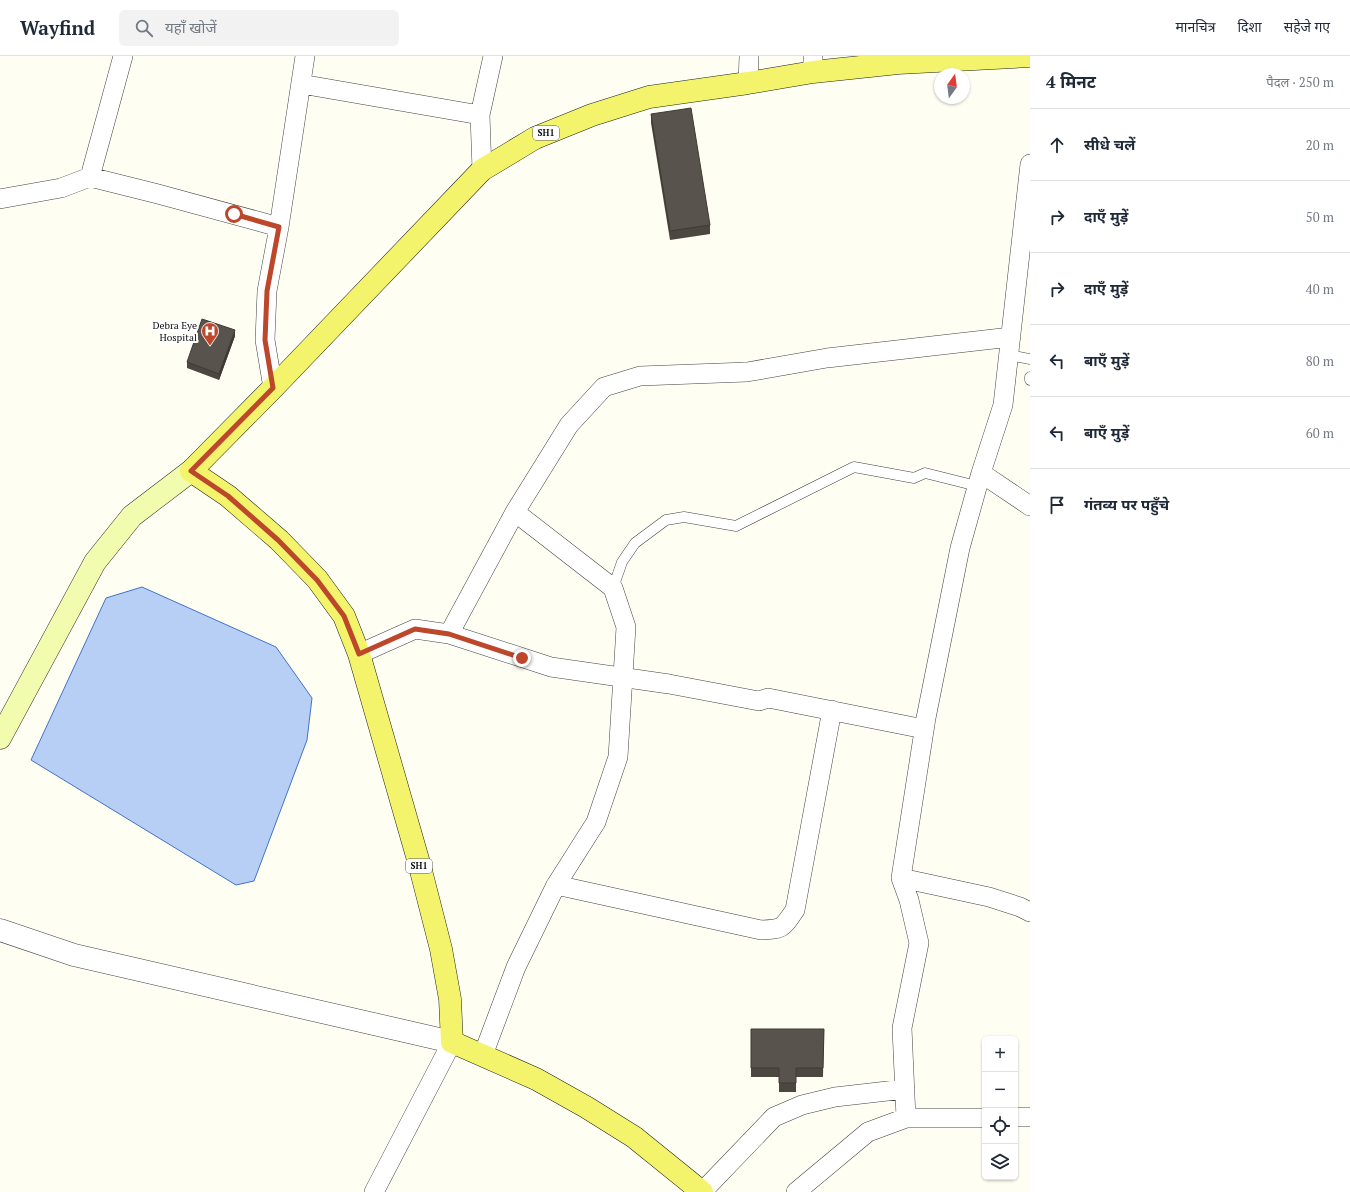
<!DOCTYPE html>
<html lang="hi">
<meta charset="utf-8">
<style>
:root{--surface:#fff;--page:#f2f2f3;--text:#1f2937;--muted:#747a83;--line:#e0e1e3}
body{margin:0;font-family:"PT Serif","Noto Sans Devanagari",serif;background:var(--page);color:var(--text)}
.controls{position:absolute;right:12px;bottom:12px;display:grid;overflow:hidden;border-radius:6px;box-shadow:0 1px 3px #0004}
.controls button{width:36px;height:36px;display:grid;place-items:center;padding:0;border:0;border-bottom:1px solid var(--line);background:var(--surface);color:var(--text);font:20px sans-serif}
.compass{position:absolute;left:934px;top:12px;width:36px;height:36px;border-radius:50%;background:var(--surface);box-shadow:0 1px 3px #0004;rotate:14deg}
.stop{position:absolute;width:12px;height:12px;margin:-9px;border:3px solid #bc472a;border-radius:50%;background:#fff}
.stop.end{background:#bc472a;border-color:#fff;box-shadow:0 1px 4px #0008}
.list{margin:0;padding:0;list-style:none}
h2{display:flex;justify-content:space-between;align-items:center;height:52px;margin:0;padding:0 16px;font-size:17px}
h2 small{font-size:13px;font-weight:400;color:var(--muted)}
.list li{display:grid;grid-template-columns:26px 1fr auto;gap:12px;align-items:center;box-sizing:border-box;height:72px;padding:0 16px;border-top:1px solid var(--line)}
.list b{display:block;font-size:15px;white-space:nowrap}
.list em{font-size:13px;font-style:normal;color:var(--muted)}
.icon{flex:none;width:22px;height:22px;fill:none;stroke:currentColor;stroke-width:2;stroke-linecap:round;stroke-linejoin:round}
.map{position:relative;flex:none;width:1030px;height:1136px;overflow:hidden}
header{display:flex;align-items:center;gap:24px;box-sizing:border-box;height:56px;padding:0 20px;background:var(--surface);border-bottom:1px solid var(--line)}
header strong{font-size:19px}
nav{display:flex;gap:22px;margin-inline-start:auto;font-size:14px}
.search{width:280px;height:36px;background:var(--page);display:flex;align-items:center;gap:10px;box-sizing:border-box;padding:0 14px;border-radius:6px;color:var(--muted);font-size:15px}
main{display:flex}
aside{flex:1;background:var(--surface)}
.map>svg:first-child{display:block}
</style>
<header>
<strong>Wayfind</strong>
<div class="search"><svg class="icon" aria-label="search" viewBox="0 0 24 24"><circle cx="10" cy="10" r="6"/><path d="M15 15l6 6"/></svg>यहाँ खोजें</div>
<nav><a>मानचित्र</a><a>दिशा</a><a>सहेजे गए</a></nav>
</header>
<main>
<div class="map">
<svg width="1030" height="1136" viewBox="0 0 1030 1136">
<rect width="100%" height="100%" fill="#fefff2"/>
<path fill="#b8cff5" stroke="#4172ca" d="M 142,531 L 276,591 L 312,642 L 307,684 L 254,825 L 236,829 L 31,704 L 106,542 Z"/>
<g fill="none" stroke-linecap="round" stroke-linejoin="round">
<g stroke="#424242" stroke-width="11">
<path id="service" d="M 1008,299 L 1030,303
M 1030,321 L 1030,324
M 613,532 L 622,506 L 635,487 L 666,464 L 684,461 L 736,470 L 854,411 L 914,422 L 925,417 L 977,430"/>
</g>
<g stroke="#424242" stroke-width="20">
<path id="minor" d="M 813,0 L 813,16
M 748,27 L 749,0
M 301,28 L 480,59
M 482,114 L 480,59 L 493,0
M 90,121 L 123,0
M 0,143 L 61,132 L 90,121 L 158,138 L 279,171
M 273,332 L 265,284 L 267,235 L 279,171 L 305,0
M 981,417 L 1030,450
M 449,578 L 515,456 L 569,369 L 604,331 L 640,320 L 747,316 L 827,302 L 1011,281
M 359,598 L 415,573 L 449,578 L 551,611 L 669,628 L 759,645 L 768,642 L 924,673
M 901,822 L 989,841 L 1020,851 L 1030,856
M 556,829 L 761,874 C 783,873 782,873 795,854 L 832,654
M 483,999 L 516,911 L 556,829 L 596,766 L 618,701 L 626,571 L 613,532 L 515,456
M 1015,1061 L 1030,1061
M 985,1062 L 906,1062 L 902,972 L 919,887 L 909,844 L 901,822 L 926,662 L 960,492 L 981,417 L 1003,349 L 1030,108
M 374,1136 L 452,986
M 702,1136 L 774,1061 L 802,1049 L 835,1041 L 905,1033
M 796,1136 L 868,1076 L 906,1062"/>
</g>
<g stroke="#424242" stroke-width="23">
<path id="tertiary" d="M 0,874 L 74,899 L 452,986"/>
</g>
<g stroke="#313131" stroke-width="23">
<path id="secondary" d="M 0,682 L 95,506 L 132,460 L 191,415"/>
</g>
<g stroke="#202020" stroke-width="23">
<path id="primary" d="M 702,1136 L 634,1081 L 586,1051 L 536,1023 L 452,986 L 450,943 L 441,893 L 419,807 L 359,598 L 344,560 L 317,523 L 279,484 L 228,440 L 191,415 L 273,332 L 482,114 L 535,82 L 592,59 L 649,41 L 748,27 L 813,16 L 898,7 L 1030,0"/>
</g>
<use href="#service" stroke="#fff" stroke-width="10"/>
<use href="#minor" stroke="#fff" stroke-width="19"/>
<use href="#tertiary" stroke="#fff" stroke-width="22"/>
<use href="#secondary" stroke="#f2fcaf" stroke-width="22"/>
<use href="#primary" stroke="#f4f46c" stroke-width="22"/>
</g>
<path fill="#4c4741" d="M 651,58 L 710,169 L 710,178 L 670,184 L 651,67 Z
M 235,280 L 219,324 L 187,312 L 187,306 Z
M 751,973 L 824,973 L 823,1021 L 796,1021 L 796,1036 L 779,1036 L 779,1021 L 751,1021 Z"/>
<path fill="#3e3a35" d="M 235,274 L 235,280 L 219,324 L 219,318 Z"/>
<path fill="#58534c" stroke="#3e3a35" d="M 691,52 L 710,169 L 670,175 L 651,58 Z
M 202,263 L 235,274 L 219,318 L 187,306 Z
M 751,973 L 824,973 L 823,1012 L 796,1012 L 796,1027 L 779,1027 L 779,1012 L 751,1012 Z"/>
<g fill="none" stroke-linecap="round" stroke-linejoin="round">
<path stroke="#bc472a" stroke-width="5" d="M 234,158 L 279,171 L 267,235 L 265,284 L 273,332 L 191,415 L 228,440 L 278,484 L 317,524 L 344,560 L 359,598 L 415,573 L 449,578 L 522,602"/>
</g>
<defs>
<g id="hospital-pin" transform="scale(0.9)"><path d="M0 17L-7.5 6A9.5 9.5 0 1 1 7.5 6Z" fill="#bc472a" stroke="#fff"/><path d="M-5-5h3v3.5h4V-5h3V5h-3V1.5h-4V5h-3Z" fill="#fff"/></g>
</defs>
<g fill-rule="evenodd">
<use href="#hospital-pin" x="210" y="275"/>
</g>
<g text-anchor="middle" stroke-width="4" stroke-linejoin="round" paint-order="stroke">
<g fill="#fff" stroke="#575757" stroke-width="1">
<rect x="533" y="70" width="26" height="14" rx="3"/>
<rect x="406" y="803" width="26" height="14" rx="3"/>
</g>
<g font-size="9" font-weight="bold" fill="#0f0f0f">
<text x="546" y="80">SH1</text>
<text x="419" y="813">SH1</text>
</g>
<g font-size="10" fill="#0f0f0f" stroke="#fff" text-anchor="end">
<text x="197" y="273">Debra Eye<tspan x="197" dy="12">Hospital</tspan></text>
</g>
</g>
</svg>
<div class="controls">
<button>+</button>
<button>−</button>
<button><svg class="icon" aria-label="locate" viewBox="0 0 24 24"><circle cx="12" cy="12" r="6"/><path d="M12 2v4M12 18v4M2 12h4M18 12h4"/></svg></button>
<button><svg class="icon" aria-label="layers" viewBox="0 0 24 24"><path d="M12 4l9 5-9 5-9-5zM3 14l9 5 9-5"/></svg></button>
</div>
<svg class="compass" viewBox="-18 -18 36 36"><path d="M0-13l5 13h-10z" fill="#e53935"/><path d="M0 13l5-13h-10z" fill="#747a83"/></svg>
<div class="stop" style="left:234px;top:158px"></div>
<div class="stop end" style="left:522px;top:602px"></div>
</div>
<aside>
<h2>4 मिनट<small>पैदल · 250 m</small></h2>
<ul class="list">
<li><svg class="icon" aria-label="ahead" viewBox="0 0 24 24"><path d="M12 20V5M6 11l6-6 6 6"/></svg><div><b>सीधे चलें</b></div><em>20 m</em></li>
<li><svg class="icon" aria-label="right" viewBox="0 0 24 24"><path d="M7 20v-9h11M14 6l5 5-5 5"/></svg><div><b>दाएँ मुड़ें</b></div><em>50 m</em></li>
<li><svg class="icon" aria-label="right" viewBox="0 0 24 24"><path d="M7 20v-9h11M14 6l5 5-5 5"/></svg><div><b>दाएँ मुड़ें</b></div><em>40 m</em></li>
<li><svg class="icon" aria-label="left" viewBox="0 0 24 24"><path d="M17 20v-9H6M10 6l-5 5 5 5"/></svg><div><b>बाएँ मुड़ें</b></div><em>80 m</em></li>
<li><svg class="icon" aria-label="left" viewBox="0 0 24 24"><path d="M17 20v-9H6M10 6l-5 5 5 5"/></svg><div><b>बाएँ मुड़ें</b></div><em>60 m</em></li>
<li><svg class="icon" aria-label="arrive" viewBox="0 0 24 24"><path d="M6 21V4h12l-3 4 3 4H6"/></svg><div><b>गंतव्य पर पहुँचे</b></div></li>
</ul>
</aside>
</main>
